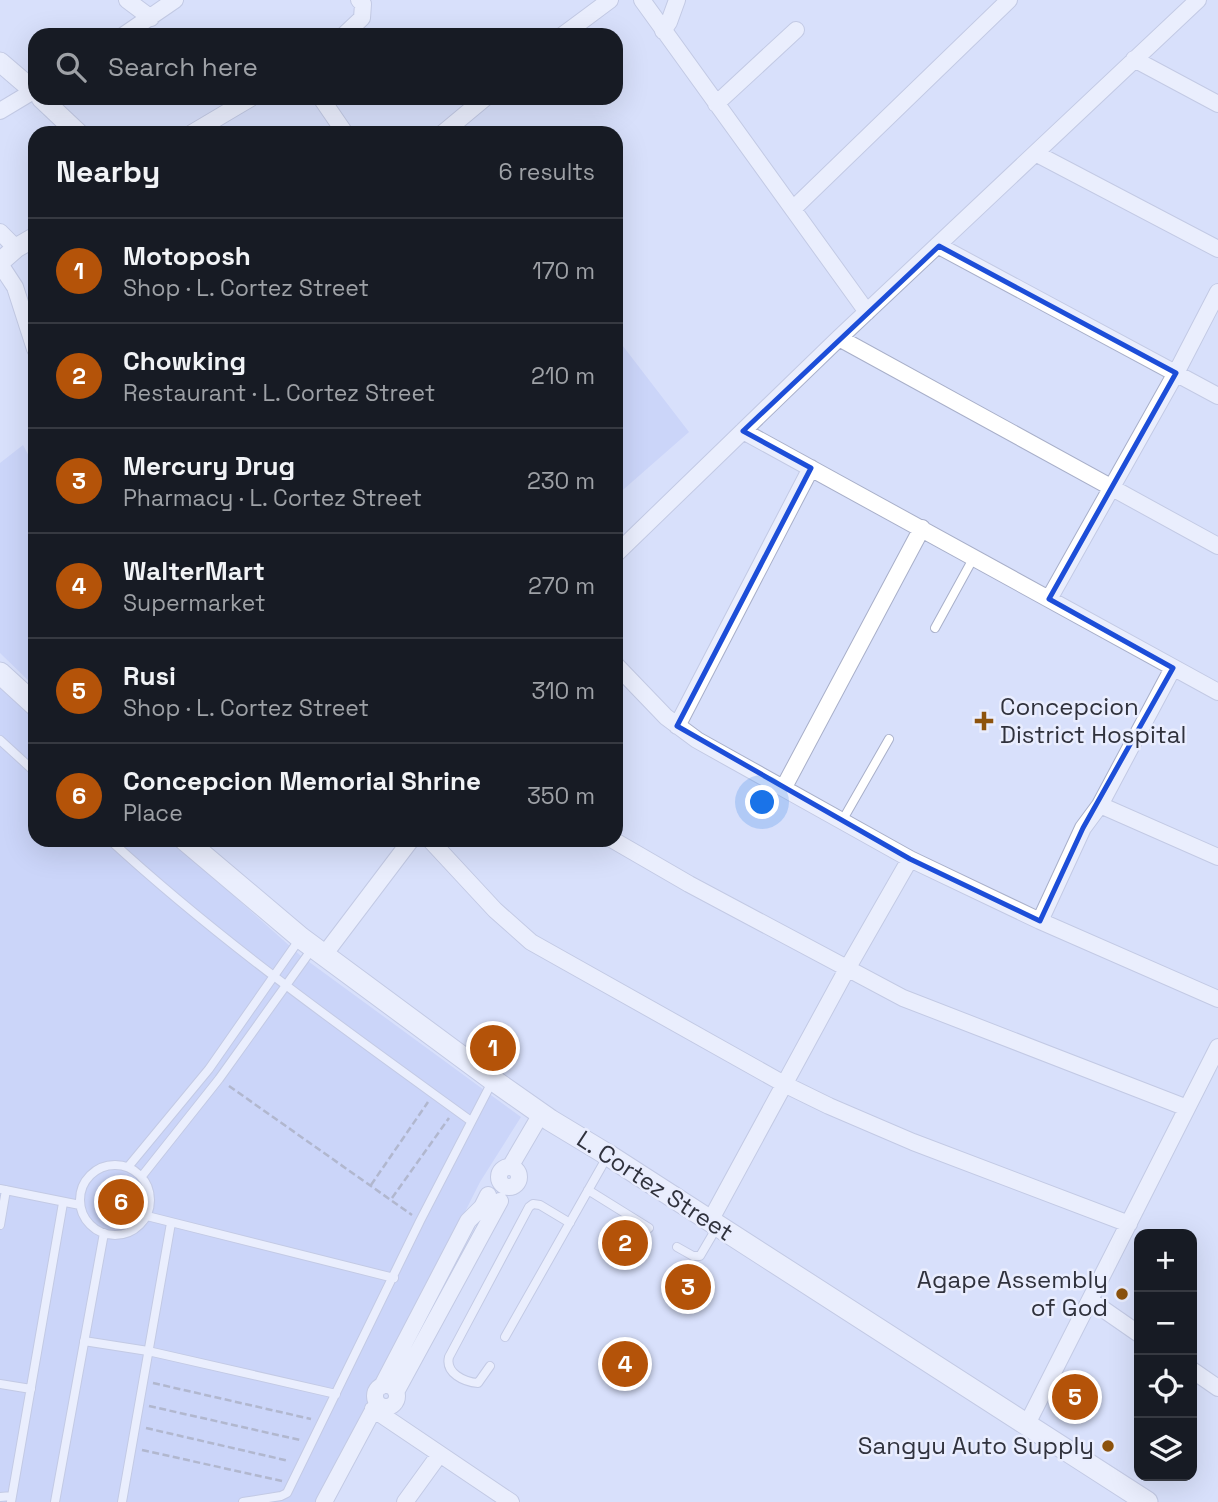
<!DOCTYPE html>
<meta charset="utf-8">
<style>
:root{--surface:#171b24;--page:#242831;--text:#f1f3f6;--muted:#9ea1a6;--line:#363941;--accent:#b45309}
body{margin:0;font-family:"Space Grotesk",sans-serif;background:var(--page);color:var(--text)}
.controls{position:absolute;right:21px;bottom:21px;display:grid;overflow:hidden;border-radius:14px;box-shadow:0 7px 28px #0002}
.controls button{width:63px;height:63px;display:grid;place-items:center;padding:0;border:0;border-bottom:2px solid var(--line);background:var(--surface);color:var(--text);font:35px sans-serif}
.you{position:absolute;left:763px;top:803px;width:24px;height:24px;margin:-18px;border:5px solid #fff;border-radius:50%;background:#1a73e8;box-shadow:0 0 0 10px #1a73e833}
.badge{display:grid;place-items:center;width:46px;height:46px;border-radius:50%;background:var(--accent);color:#fff;font-size:23px;font-weight:700}
.pin{position:absolute;translate:-50% -50%;border:4px solid #fff;box-shadow:0 2px 7px #0006}
.list{margin:0;padding:0;list-style:none}
h2{display:flex;justify-content:space-between;align-items:center;height:91px;margin:0;padding:0 28px;font-size:30px}
h2 small{font-size:23px;font-weight:400;color:var(--muted)}
.list li{display:grid;grid-template-columns:46px 1fr auto;gap:21px;align-items:center;box-sizing:border-box;height:105px;padding:0 28px;border-top:2px solid var(--line)}
.list b{display:block;font-size:26px;white-space:nowrap}
.list p{margin:0;font-size:23px;white-space:nowrap;color:var(--muted)}
.list em{font-size:23px;font-style:normal;color:var(--muted)}
.icon{flex:none;width:38px;height:38px;fill:none;stroke:currentColor;stroke-width:2;stroke-linecap:round;stroke-linejoin:round}
.map{position:relative;flex:none;width:1218px;height:1502px;overflow:hidden}
.search{position:absolute;background:var(--surface);box-shadow:0 7px 28px #0002;left:28px;top:28px;width:595px;height:77px;display:flex;align-items:center;gap:18px;box-sizing:border-box;padding:0 24px;border-radius:21px;color:var(--muted);font-size:26px}
.panel{position:absolute;background:var(--surface);box-shadow:0 7px 28px #0002;left:28px;top:126px;width:595px;height:721px;border-radius:21px}
.map>svg:first-child{display:block}
</style>
<div class="map">
<svg width="1218" height="1502" viewBox="0 0 1218 1502">
<rect width="100%" height="100%" fill="#d8e0fb"/>
<path fill="#bbc7f5" d="M 616,337 L 689,432 L 616,496 Z
M 23,445 L 35,468 L 35,687 L 0,653 L 0,463 Z
M 0,687 L 35,718 L 35,840 L 171,840 L 301,956 L 521,1117 L 480,1182 L 319,1502 L 0,1502 Z"/>
<g fill="none" stroke-linecap="round" stroke-linejoin="round">
<g stroke="#a8afc9" stroke-width="10">
<path id="service" d="M 935,628 L 974,557
M 0,740 L 35,772
M 842,821 L 889,739
M 110,840 C 222,943 347,1031 471,1121
M80 1200a35 35 0 1 1 70 0a35 35 0 1 1-70 0Z
M 128,1167 L 209,1069 L 299,940
M 142,1176 L 219,1079 L 312,949
M 0,1189 L 80,1205
M 588,1190 L 649,1228
M 147,1216 L 394,1278
M 0,1225 L 6,1190
M 677,1247 L 693,1256 L 700,1256 L 717,1227
M 505,1337 L 607,1157
M 84,1341 L 148,1351 L 336,1394
M 490,1366 L 478,1383 C 464,1382 445,1373 449,1357 L 529,1207 L 533,1204 L 540,1205 L 570,1223
M 0,1384 L 31,1389
M 0,1497 L 12,1496
M 11,1502 L 63,1203
M 55,1502 L 104,1233
M 122,1502 L 171,1223
M 243,1502 L 281,1496 L 287,1493 L 420,1221 L 492,1082"/>
</g>
<g stroke="#a8afc9" stroke-width="18">
<path id="minor" d="M 127,0 L 151,18
M 642,0 L 867,312
M 663,31 L 669,22 L 677,0
M 124,35 L 175,0
M 344,35 L 362,18 L 363,4 L 359,0
M 563,35 L 610,0
M 1134,59 L 1218,104
M 321,98 L 345,133
M 716,104 L 796,30
M 0,111 L 35,90
M 192,133 L 251,98
M 443,133 L 485,98
M 1037,154 L 1218,249
M 793,209 L 1009,0
M 0,232 L 16,248
M 939,246 L 1218,396
M 0,264 L 15,287 L 35,349
M 839,338 L 1218,546
M 743,431 L 1218,692
M 616,554 L 839,338 L 1198,0
M 1049,599 L 1176,373 L 1218,292
M 616,665 L 666,717 L 697,740 L 910,859 L 1040,921 L 1218,999
M 677,726 L 811,468
M 784,787 L 922,528
M 1100,805 L 1173,668
M 430,840 L 495,910 L 531,942 L 784,1084 L 829,1106 L 913,1142 L 1129,1224
M 613,840 L 689,884 L 903,998 L 1187,1108
M 1040,921 L 1083,828 L 1100,805 L 1218,857
M 324,955 L 411,840
M499 1177a10 10 0 1 1 20 0a10 10 0 1 1-20 0Z
M 510,1167 L 541,1114
M 710,1221 L 847,969 L 910,859
M 1090,1300 L 1139,1334
M 1192,1370 L 1218,1388
M375 1396a11 11 0 1 1 22 0a11 11 0 1 1-22 0Z
M 382,1386 L 468,1221 L 482,1207 L 488,1195
M 396,1392 L 500,1201
M 373,1409 L 511,1502
M 1027,1424 L 1218,1047
M 324,1502 L 377,1403
M 405,1502 L 439,1455"/>
</g>
<g stroke="#a8afc9" stroke-width="21">
<path id="tertiary" d="M 0,62 L 35,92
M 41,98 L 78,133
M 0,262 L 16,248 L 35,237"/>
</g>
<g stroke="#a8afc9" stroke-width="23">
<path id="secondary" d="M 0,673 L 35,705
M 185,840 L 301,938 L 493,1080 L 550,1120 L 608,1155 L 1147,1502"/>
</g>
<path stroke="#808598" stroke-width="2.5" stroke-dasharray="7 3.5" stroke-linecap="butt" d="M 229,1086 L 412,1215
M 371,1185 L 428,1102
M 392,1198 L 449,1118
M 153,1383 L 311,1419
M 149,1406 L 300,1440
M 146,1428 L 289,1461
M 142,1450 L 282,1481"/>
<use href="#service" stroke="#fff" stroke-width="8"/>
<use href="#minor" stroke="#fff" stroke-width="16"/>
<use href="#tertiary" stroke="#fff" stroke-width="19"/>
<use href="#secondary" stroke="#fff" stroke-width="21"/>
</g>
<path d="M0 0H1218V1502H0ZM 939,246 L 1176,373 L 1049,599 L 1173,668 L 1083,828 L 1040,921 L 910,859 L 677,726 L 811,468 L 743,431 Z" fill="#d8e0fb" fill-opacity=".55" fill-rule="evenodd"/>
<path fill="none" stroke="#1d4ed8" stroke-width="5" stroke-linejoin="round" d="M 939,246 L 1176,373 L 1049,599 L 1173,668 L 1083,828 L 1040,921 L 910,859 L 677,726 L 811,468 L 743,431 Z"/>
<g fill="#8d530d" stroke="#e9edfe" stroke-width="2.5">
<path d="M980.5 710.5h7v7h7v7h-7v7h-7v-7h-7v-7h7z"/>
<circle cx="1122" cy="1294" r="7"/>
<circle cx="1108" cy="1446" r="7"/>
</g>
<g text-anchor="middle" stroke-width="5" stroke-linejoin="round" paint-order="stroke">
<g font-size="24" fill="#30323d" stroke="#e9edfe" text-anchor="end">
<text x="1000" y="715" text-anchor="start">Concepcion<tspan x="1000" dy="28">District Hospital</tspan></text>
<text x="1108" y="1288">Agape Assembly<tspan x="1108" dy="28">of God</tspan></text>
<text x="1094" y="1454">Sangyu Auto Supply</text>
</g>
<g font-size="24" fill="#30323d" stroke="#e9edfe">
<text transform="translate(655 1186) rotate(33)" y="8">L. Cortez Street</text>
</g>
</g>
</svg>
<div class="controls">
<button>+</button>
<button>−</button>
<button><svg class="icon" aria-label="locate" viewBox="0 0 24 24"><circle cx="12" cy="12" r="6"/><path d="M12 2v4M12 18v4M2 12h4M18 12h4"/></svg></button>
<button><svg class="icon" aria-label="layers" viewBox="0 0 24 24"><path d="M12 4l9 5-9 5-9-5zM3 14l9 5 9-5"/></svg></button>
</div>
<div class="you"></div>
<div class="pin badge" style="left:493px;top:1048px">1</div>
<div class="pin badge" style="left:625px;top:1243px">2</div>
<div class="pin badge" style="left:688px;top:1287px">3</div>
<div class="pin badge" style="left:625px;top:1364px">4</div>
<div class="pin badge" style="left:1075px;top:1397px">5</div>
<div class="pin badge" style="left:121px;top:1202px">6</div>
<div class="search"><svg class="icon" aria-label="search" viewBox="0 0 24 24"><circle cx="10" cy="10" r="6"/><path d="M15 15l6 6"/></svg>Search here</div>
<section class="panel">
<h2>Nearby<small>6 results</small></h2>
<ul class="list">
<li><span class="badge">1</span><div><b>Motoposh</b><p>Shop · L. Cortez Street</p></div><em>170 m</em></li>
<li><span class="badge">2</span><div><b>Chowking</b><p>Restaurant · L. Cortez Street</p></div><em>210 m</em></li>
<li><span class="badge">3</span><div><b>Mercury Drug</b><p>Pharmacy · L. Cortez Street</p></div><em>230 m</em></li>
<li><span class="badge">4</span><div><b>WalterMart</b><p>Supermarket</p></div><em>270 m</em></li>
<li><span class="badge">5</span><div><b>Rusi</b><p>Shop · L. Cortez Street</p></div><em>310 m</em></li>
<li><span class="badge">6</span><div><b>Concepcion Memorial Shrine</b><p>Place</p></div><em>350 m</em></li>
</ul>
</section>
</div>
